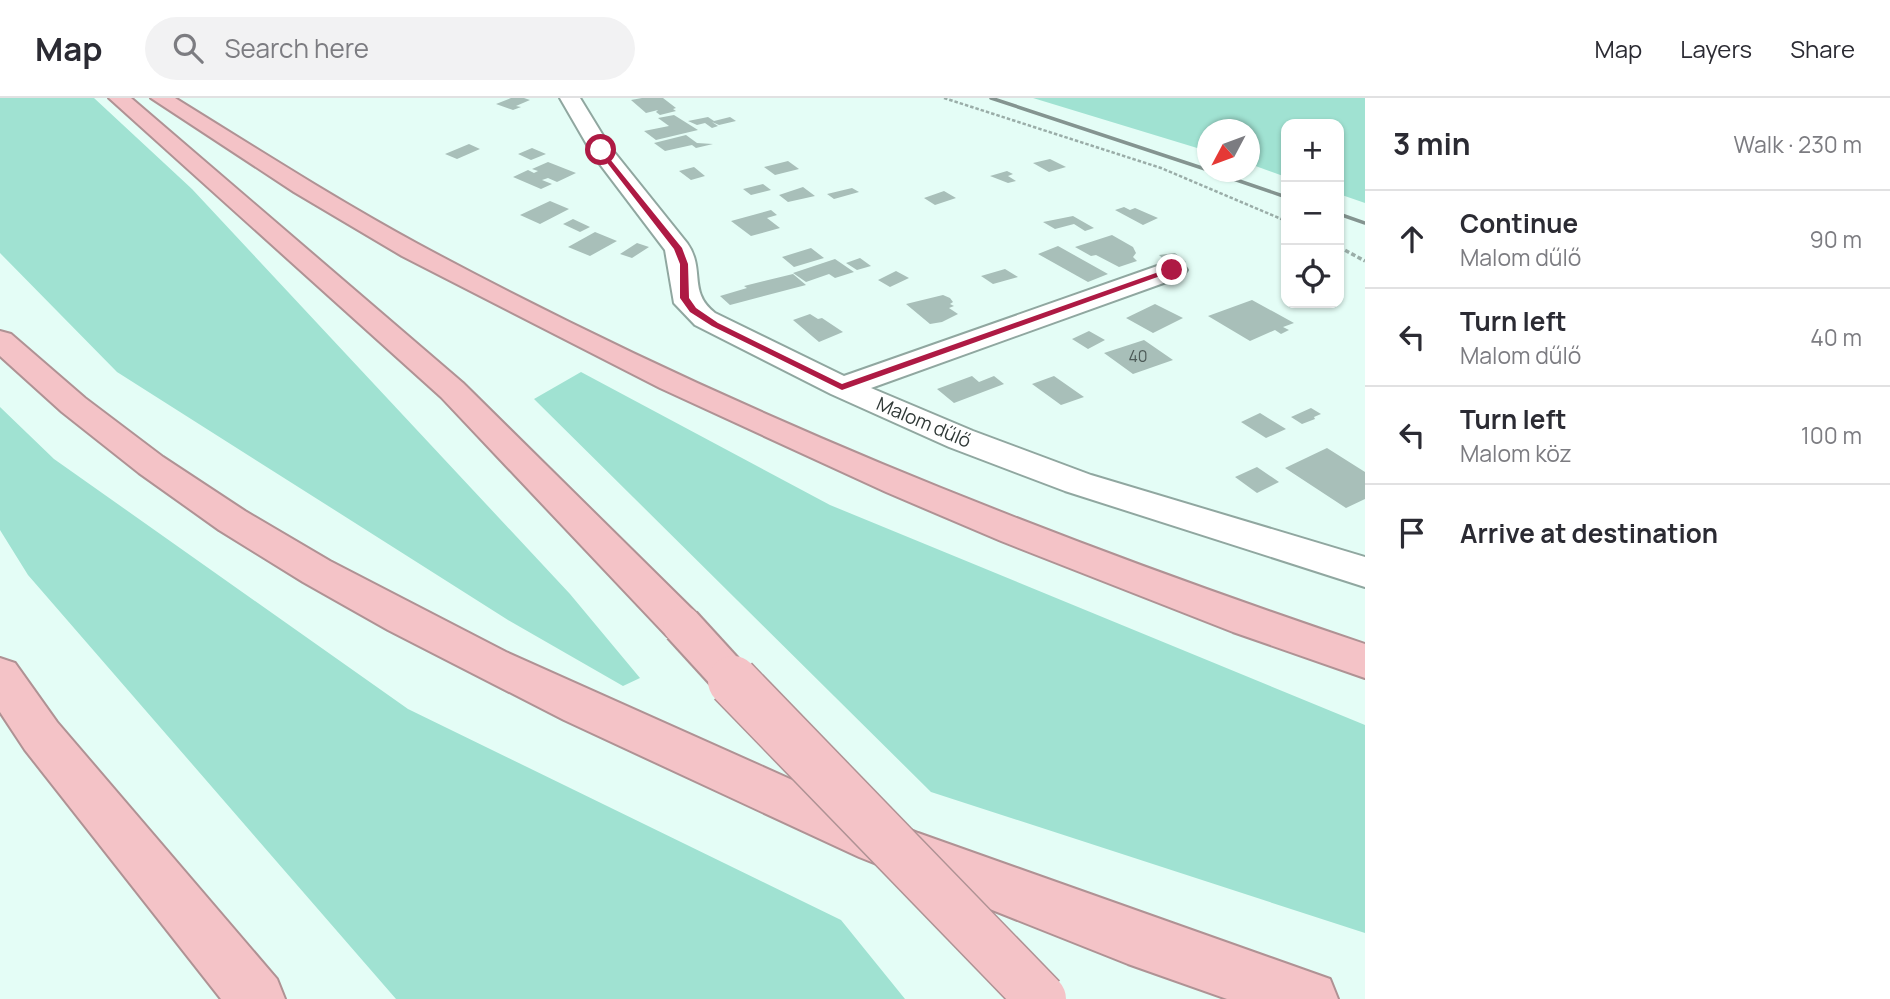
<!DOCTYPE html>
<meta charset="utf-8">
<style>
:root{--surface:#fff;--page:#f2f2f3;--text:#2b2b33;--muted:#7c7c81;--line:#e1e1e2}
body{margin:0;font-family:Manrope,sans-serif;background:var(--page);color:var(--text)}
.controls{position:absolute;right:21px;top:21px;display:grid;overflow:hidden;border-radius:14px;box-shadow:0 2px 5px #0004}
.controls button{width:63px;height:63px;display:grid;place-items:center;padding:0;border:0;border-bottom:2px solid var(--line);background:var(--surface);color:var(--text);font:35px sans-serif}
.compass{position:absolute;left:1197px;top:21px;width:63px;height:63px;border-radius:50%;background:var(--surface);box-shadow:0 2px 5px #0004;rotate:229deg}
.stop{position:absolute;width:21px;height:21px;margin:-16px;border:5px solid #ae1a44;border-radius:50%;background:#fff}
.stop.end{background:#ae1a44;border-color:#fff;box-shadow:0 2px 7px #0008}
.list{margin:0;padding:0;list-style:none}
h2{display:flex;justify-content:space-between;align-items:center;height:91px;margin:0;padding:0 28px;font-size:30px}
h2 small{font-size:23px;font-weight:400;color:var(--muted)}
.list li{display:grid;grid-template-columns:46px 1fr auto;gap:21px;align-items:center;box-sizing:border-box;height:98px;padding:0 28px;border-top:2px solid var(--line)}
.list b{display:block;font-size:26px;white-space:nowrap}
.list p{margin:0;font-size:23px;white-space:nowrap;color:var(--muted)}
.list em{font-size:23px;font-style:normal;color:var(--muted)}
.icon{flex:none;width:38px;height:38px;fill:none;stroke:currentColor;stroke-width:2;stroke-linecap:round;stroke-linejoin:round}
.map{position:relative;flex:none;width:1365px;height:901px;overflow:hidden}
header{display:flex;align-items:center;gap:42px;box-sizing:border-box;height:98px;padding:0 35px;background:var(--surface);border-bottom:2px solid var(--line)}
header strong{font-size:33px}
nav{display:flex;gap:38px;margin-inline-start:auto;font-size:24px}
.search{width:490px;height:63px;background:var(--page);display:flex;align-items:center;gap:18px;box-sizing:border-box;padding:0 24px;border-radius:38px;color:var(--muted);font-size:26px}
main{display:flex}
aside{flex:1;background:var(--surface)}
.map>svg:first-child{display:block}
</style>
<header>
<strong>Map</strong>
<div class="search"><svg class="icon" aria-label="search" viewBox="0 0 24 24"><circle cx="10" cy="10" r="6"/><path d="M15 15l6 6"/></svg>Search here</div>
<nav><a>Map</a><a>Layers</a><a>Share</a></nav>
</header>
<main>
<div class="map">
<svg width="1365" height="901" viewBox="0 0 1365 901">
<rect width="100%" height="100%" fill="#e4fdf6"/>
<path fill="#a0e2d2" d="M 0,0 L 94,0 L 192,91 L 570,496 L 640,580 L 623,588 L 508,522 L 117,274 L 0,155 Z
M 1033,0 L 1365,0 L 1365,105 L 1339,96 L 1339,26 L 1286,26 L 1286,79 L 1250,66 L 1250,32 L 1208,32 L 1207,53 Z
M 581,274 L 830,407 L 1365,627 L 1365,835 L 931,694 L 534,301 Z
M 0,309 L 54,361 L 408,611 L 841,822 L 905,901 L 396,901 L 28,477 L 0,432 Z"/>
<path fill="#a8bfb9" d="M 511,0 L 524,0 L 530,2 L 516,8 L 521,9 L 513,12 L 496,6 Z
M 642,0 L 663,0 L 676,10 L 673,11 L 676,13 L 660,17 L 656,14 L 658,12 L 646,15 L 631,2 Z
M 674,17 L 698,32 L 656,42 L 644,33 L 669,28 L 658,20 Z
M 708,19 L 714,23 L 730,19 L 736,23 L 719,27 L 712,24 L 718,28 L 712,30 L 705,25 L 697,27 L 688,23 Z
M 686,37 L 697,45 L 713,46 L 696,50 L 692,47 L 665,53 L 654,45 Z
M 469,46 L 480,51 L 457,61 L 445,56 Z
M 532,50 L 546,56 L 531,62 L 518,56 Z
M 1050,61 L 1066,69 L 1049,74 L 1033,65 Z
M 788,63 L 799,71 L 775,77 L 764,69 Z
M 548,64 L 576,75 L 557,84 L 548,80 L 542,82 L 552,86 L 541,91 L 513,79 L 528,72 L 534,75 L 538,73 L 532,71 Z
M 694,69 L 705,78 L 691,82 L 679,73 Z
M 1007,73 L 1013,76 L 1008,78 L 1016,83 L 1008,85 L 990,78 Z
M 763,86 L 771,92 L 751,97 L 743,91 Z
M 803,89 L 815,98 L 788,104 L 779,97 Z
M 852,90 L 859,94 L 834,101 L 827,96 Z
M 944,93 L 956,100 L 935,107 L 924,100 Z
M 550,103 L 569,111 L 540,126 L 520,117 Z
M 1124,109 L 1130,112 L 1135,110 L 1158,120 L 1143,127 L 1115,112 Z
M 771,112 L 777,117 L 767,120 L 780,130 L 751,138 L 731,123 Z
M 1073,118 L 1094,130 L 1085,133 L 1074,126 L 1055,131 L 1043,124 Z
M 573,121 L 590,129 L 580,134 L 563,126 Z
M 595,134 L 617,143 L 590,158 L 568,149 Z
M 1112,137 L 1133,149 L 1136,155 L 1133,159 L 1137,163 L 1119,169 L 1096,157 L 1091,158 L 1075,149 Z
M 637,145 L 649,149 L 632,160 L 620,156 Z
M 1058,148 L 1108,176 L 1088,184 L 1038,156 Z
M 811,150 L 824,160 L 794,169 L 782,159 Z
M 1175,155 L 1186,164 L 1169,166 L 1159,157 Z
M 860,160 L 871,168 L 857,172 L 846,165 Z
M 835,161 L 854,174 L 835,180 L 829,176 L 806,184 L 793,175 Z
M 1005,171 L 1018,179 L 993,186 L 981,178 Z
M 896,173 L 909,180 L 890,189 L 878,182 Z
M 793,176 L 806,187 L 730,207 L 720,198 L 747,190 L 744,188 Z
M 943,197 L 950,200 L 953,204 L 950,206 L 954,208 L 949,210 L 958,216 L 942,224 L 930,226 L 906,206 Z
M 1252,202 L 1294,225 L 1283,229 L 1289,232 L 1281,236 L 1275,232 L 1250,243 L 1208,218 Z
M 1155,206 L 1183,220 L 1153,235 L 1126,220 Z
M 810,216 L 818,221 L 822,220 L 843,234 L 819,244 L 793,222 Z
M 1089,233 L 1105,242 L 1088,251 L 1072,241 Z
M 1144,242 L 1173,262 L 1133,276 L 1104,255 Z
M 972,278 L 979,284 L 994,278 L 1004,286 L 954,305 L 937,291 Z
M 1054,278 L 1084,299 L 1061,307 L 1032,286 Z
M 1311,310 L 1321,316 L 1314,319 L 1315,321 L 1302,326 L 1291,319 Z
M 1260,315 L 1286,331 L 1266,340 L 1241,324 Z
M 1327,350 L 1365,374 L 1365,401 L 1346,410 L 1285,370 Z
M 1257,369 L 1279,384 L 1257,395 L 1235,379 Z"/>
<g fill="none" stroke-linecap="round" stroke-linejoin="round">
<g stroke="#90a7a0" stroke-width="4">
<path id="minor" d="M 560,0 L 580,0 L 610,49 L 687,145 C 706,172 687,193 715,215 L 844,278 L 1163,166 L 1173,164 L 1183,166 L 1187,172 L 1183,178 L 871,290 L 973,333 L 1091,377 L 1365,459 L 1365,489 L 1065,393 L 949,349 L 831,296 L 695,227 L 674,205 L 665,152 L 593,57 Z"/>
</g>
<g stroke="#af9294" stroke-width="4">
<path id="highway" d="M 109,0 L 131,0 L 463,285 L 697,516 L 703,527 L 697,538 L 682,543 L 667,538 L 441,299 Z
M 151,0 L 175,0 C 256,50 335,101 418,146 C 720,309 1041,437 1365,546 L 1365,580 L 1233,534 L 1001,443 L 886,394 L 660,290 L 402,158 L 294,94 Z
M 0,233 L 11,236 L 85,300 L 163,359 L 245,413 L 330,463 L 506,554 L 790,681 L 918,735 L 1330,881 L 1338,901 L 1227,901 L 1128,866 L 859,759 L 564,622 L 388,532 L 303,484 L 219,432 L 139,375 L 62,314 L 0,258 Z
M 0,560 L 15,565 L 57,624 L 277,881 L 285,901 L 221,901 L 25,652 L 0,614 Z"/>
</g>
<path stroke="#9aada8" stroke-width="2.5" stroke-dasharray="3.5 2" stroke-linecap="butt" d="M 944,0 L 1161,70 L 1286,123"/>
<path stroke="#9aada8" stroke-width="3.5" stroke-dasharray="4.5 2.5" stroke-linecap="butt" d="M 1339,149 L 1365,163"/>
<use href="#minor" fill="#fff" fill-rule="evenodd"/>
<use href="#highway" fill="#f4c3c7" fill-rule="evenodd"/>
<path stroke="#849490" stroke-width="3.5" d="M 991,0 L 1208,72
M 1213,74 L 1286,99
M 1339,116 L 1365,125"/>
<g stroke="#af9294" stroke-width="42" stroke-linecap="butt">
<path id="highway-bridge-far1" d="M 682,527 L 735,585"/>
</g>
<g stroke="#af9294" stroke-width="53" stroke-linecap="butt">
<path id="highway-bridge" d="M 733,583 L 1041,901"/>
</g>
<use href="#highway-bridge-far1" stroke="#f4c3c7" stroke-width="38"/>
<use href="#highway-bridge" stroke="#f4c3c7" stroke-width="50"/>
</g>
<path fill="#ae1a44" d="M 601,50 L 682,150 L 688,166 L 689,200 L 696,210 L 718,225 L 842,286 L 1170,170 L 1177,172 L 842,292 L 712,228 L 690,214 L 680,200 L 680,166 L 674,151 L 598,53 Z"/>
<g text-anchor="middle" stroke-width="5" stroke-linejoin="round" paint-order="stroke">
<g font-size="16" fill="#4d5a57">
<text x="1138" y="264">40</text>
</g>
<g font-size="19" fill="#2f3836" stroke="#fff">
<text transform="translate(924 324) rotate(23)" y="7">Malom dűlő</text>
</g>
</g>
</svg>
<div class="controls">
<button>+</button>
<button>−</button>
<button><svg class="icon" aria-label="locate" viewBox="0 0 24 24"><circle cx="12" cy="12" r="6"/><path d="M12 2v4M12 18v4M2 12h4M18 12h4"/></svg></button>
</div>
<svg class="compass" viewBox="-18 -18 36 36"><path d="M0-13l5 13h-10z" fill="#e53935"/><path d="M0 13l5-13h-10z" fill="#7c7c81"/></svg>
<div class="stop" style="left:601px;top:52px"></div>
<div class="stop end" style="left:1172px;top:172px"></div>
</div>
<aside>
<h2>3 min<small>Walk · 230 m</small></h2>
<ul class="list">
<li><svg class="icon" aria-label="ahead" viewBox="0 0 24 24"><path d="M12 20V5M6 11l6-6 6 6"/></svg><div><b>Continue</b><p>Malom dűlő</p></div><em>90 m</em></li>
<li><svg class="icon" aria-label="left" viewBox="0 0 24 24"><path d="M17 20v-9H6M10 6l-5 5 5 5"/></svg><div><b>Turn left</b><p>Malom dűlő</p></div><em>40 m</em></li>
<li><svg class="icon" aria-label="left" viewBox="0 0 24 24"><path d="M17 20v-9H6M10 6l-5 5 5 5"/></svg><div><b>Turn left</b><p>Malom köz</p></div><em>100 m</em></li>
<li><svg class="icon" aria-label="arrive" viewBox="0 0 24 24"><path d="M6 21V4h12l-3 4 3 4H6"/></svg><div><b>Arrive at destination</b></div></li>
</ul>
</aside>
</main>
